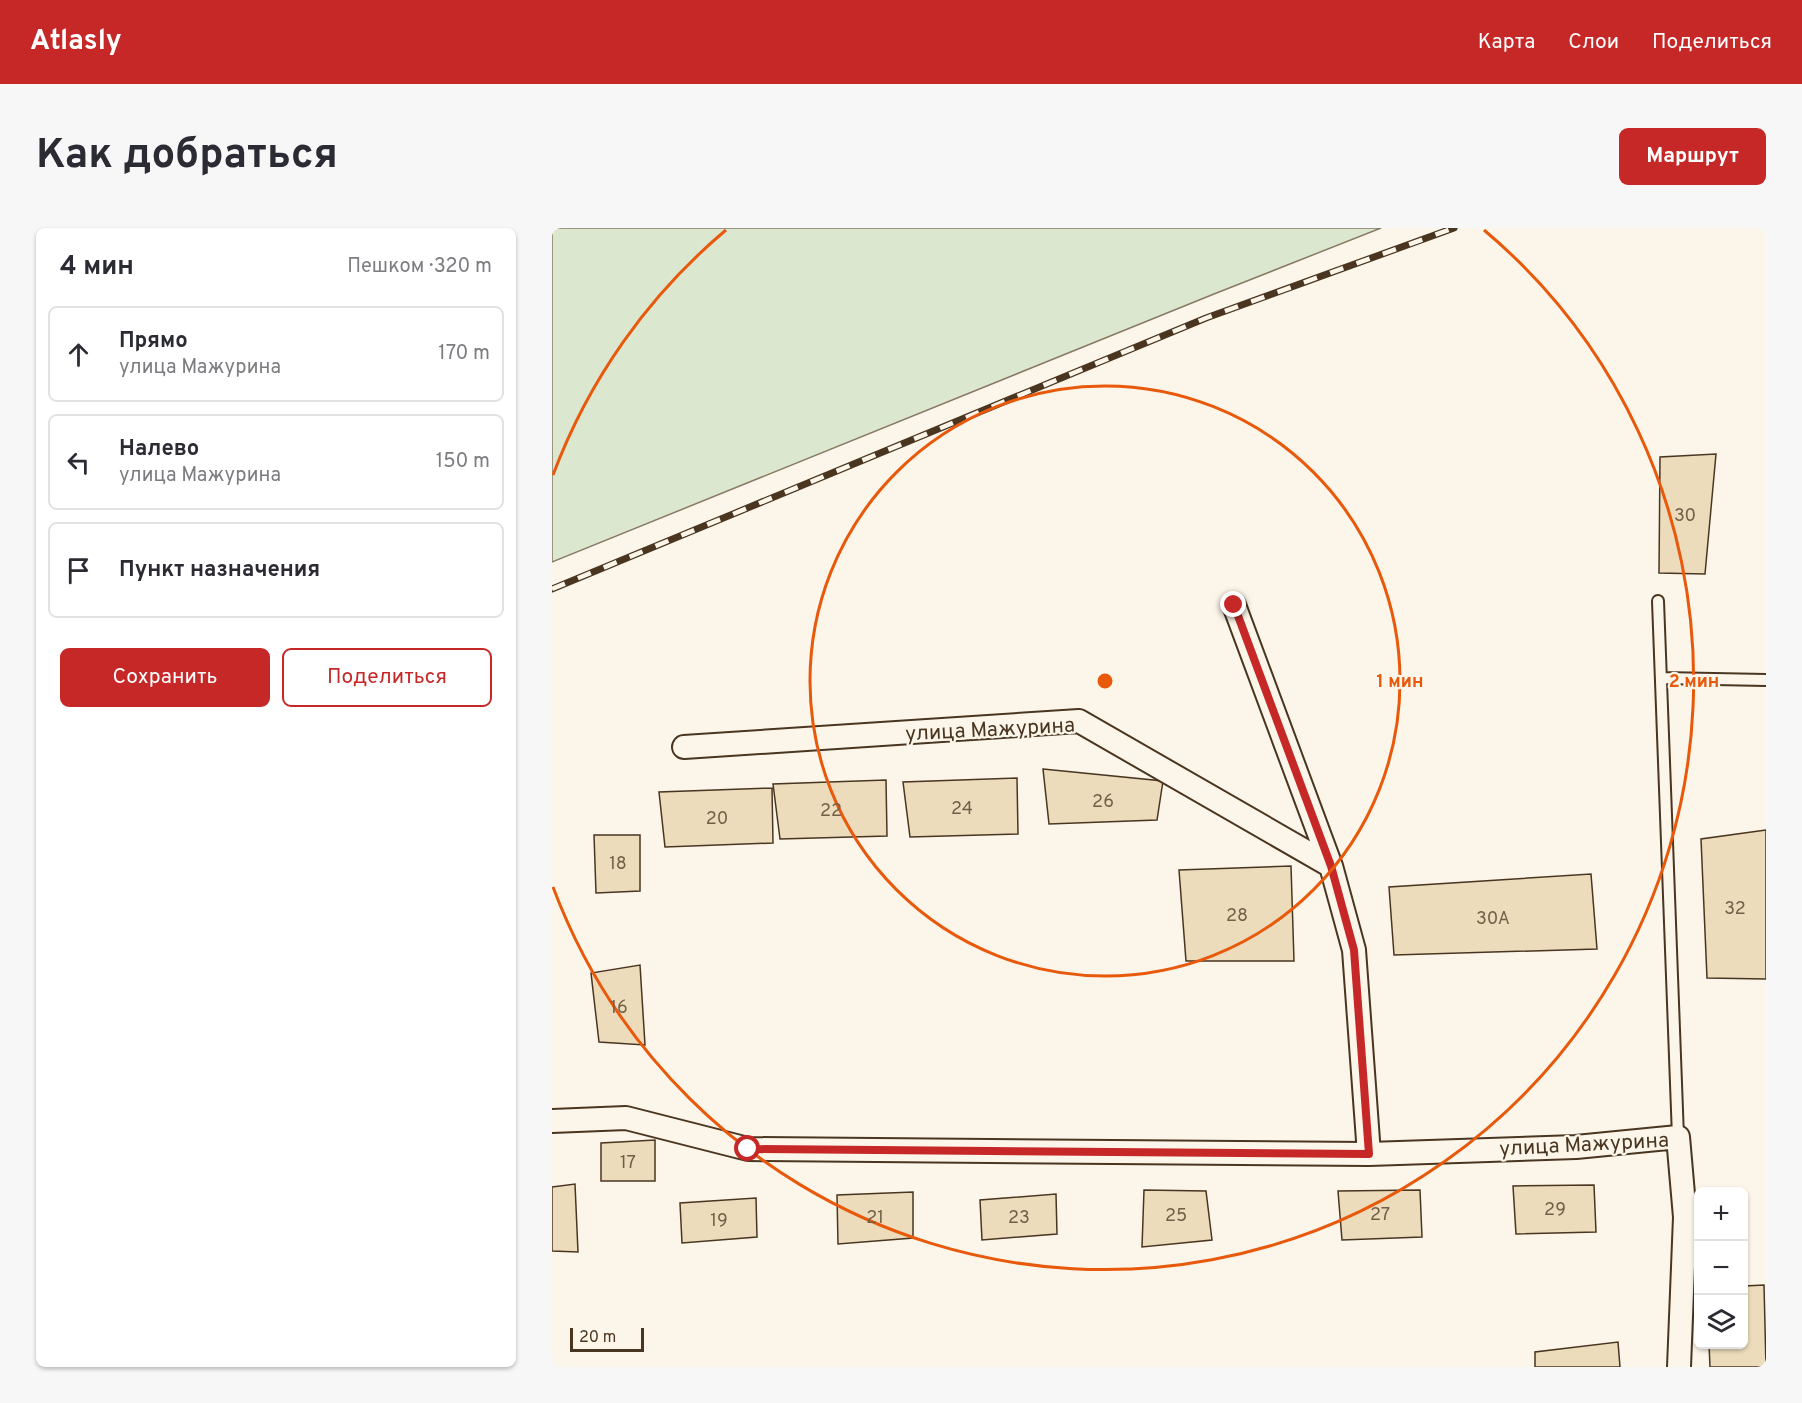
<!DOCTYPE html>
<html lang="ru">
<meta charset="utf-8">
<style>
:root{--surface:#fff;--page:#f7f7f7;--text:#2b2b33;--muted:#7c7c81;--line:#e1e1e2;--accent:#c62828}
body{margin:0;font-family:Overpass,sans-serif;background:var(--page);color:var(--text)}
.controls{position:absolute;right:18px;bottom:18px;display:grid;overflow:hidden;border-radius:9px;box-shadow:0 2px 4px #0004}
.controls button{width:54px;height:54px;display:grid;place-items:center;padding:0;border:0;border-bottom:2px solid var(--line);background:var(--surface);color:var(--text);font:30px sans-serif}
.scale{position:absolute;left:18px;bottom:15px;width:74px;box-sizing:border-box;padding-left:6px;border:3px solid #4a3520;border-top:0;font-size:16px;line-height:21px;white-space:nowrap;color:#4a3520;-webkit-text-stroke:4px #fbf6e9;paint-order:stroke}
.stop{position:absolute;width:18px;height:18px;margin:-14px;border:4px solid #c62828;border-radius:50%;background:#fff}
.stop.end{background:#c62828;border-color:#fff;box-shadow:0 2px 6px #0008}
.list{margin:0;padding:0;list-style:none}
h2{display:flex;justify-content:space-between;align-items:center;height:78px;margin:0;padding:0 24px;font-size:26px}
h2 small{font-size:20px;font-weight:400;color:var(--muted)}
.list li{display:grid;grid-template-columns:39px 1fr auto;gap:18px;align-items:center;box-sizing:border-box;height:96px;margin:0 12px 12px;padding:0 12px;border:2px solid var(--line);border-radius:9px}
.list b{display:block;font-size:22px;white-space:nowrap}
.list p{margin:0;font-size:20px;white-space:nowrap;color:var(--muted)}
.list em{font-size:20px;font-style:normal;color:var(--muted)}
.actions{display:flex;gap:12px;padding:18px 24px}
.actions a{flex:1;padding:14px 0;border:2px solid var(--accent);border-radius:9px;text-align:center;font-size:21px;color:var(--accent)}
.actions .main{background:var(--accent);color:#fff}
.icon{flex:none;width:33px;height:33px;fill:none;stroke:currentColor;stroke-width:2;stroke-linecap:round;stroke-linejoin:round}
.map{position:relative;flex:none;width:1214px;height:1139px;overflow:hidden;border-radius:9px}
header{display:flex;align-items:center;gap:36px;box-sizing:border-box;height:84px;padding:0 30px;background:var(--accent);color:#fff}
header strong{font-size:28px}
nav{display:flex;gap:33px;margin-inline-start:auto;font-size:21px}
.intro{display:flex;align-items:center;justify-content:space-between;box-sizing:border-box;height:144px;padding:0 36px}
h1{margin:0;font-size:42px}
.button{padding:15px 27px;border-radius:9px;background:var(--accent);color:#fff;font-size:21px;font-weight:700}
main{display:flex;gap:36px;padding:0 36px}
aside{flex:1;background:var(--surface);border-radius:9px;box-shadow:0 2px 4px #0004}
.map>svg:first-child{display:block}
</style>
<header>
<strong>Atlasly</strong>
<nav><a>Карта</a><a>Слои</a><a>Поделиться</a></nav>
</header>
<div class="intro"><h1>Как добраться</h1><a class="button">Маршрут</a></div>
<main>
<aside>
<h2>4 мин<small>Пешком · 320 m</small></h2>
<ul class="list">
<li><svg class="icon" aria-label="ahead" viewBox="0 0 24 24"><path d="M12 20V5M6 11l6-6 6 6"/></svg><div><b>Прямо</b><p>улица Мажурина</p></div><em>170 m</em></li>
<li><svg class="icon" aria-label="left" viewBox="0 0 24 24"><path d="M17 20v-9H6M10 6l-5 5 5 5"/></svg><div><b>Налево</b><p>улица Мажурина</p></div><em>150 m</em></li>
<li><svg class="icon" aria-label="arrive" viewBox="0 0 24 24"><path d="M6 21V4h12l-3 4 3 4H6"/></svg><div><b>Пункт назначения</b></div></li>
</ul>
<div class="actions"><a class="main">Сохранить</a><a>Поделиться</a></div>
</aside>
<div class="map">
<svg width="1214" height="1139" viewBox="0 0 1214 1139">
<rect width="100%" height="100%" fill="#fbf6e9"/>
<path fill="#dce7d0" stroke="#887966" stroke-width="1.5" d="M 0,0 L 829,0 L 662,66 L 0,334 Z"/>
<path fill="#ecdcbc" stroke="#4a3520" stroke-width="1.5" d="M 1164,226 L 1153,346 L 1107,345 L 1108,229 Z
M 491,541 L 611,553 L 605,592 L 497,596 Z
M 465,550 L 466,606 L 358,609 L 351,554 Z
M 334,552 L 335,608 L 228,611 L 221,556 Z
M 220,560 L 221,615 L 113,619 L 107,564 Z
M 1214,602 L 1214,751 L 1155,750 L 1149,611 Z
M 42,607 L 88,607 L 88,663 L 44,665 Z
M 739,638 L 742,733 L 634,733 L 627,642 Z
M 1039,646 L 1045,721 L 842,727 L 837,659 Z
M 88,737 L 93,817 L 47,814 L 39,745 Z
M 103,912 L 103,953 L 49,953 L 49,915 Z
M 23,956 L 26,1024 L 0,1023 L 0,959 Z
M 1042,957 L 1044,1004 L 964,1006 L 961,958 Z
M 592,962 L 654,963 L 660,1012 L 590,1019 Z
M 868,962 L 870,1009 L 790,1012 L 786,963 Z
M 361,964 L 361,1010 L 286,1016 L 285,967 Z
M 504,966 L 505,1006 L 430,1012 L 428,972 Z
M 204,970 L 205,1009 L 130,1015 L 128,975 Z
M 1212,1057 L 1214,1139 L 1158,1139 L 1157,1116 L 1192,1116 L 1192,1058 Z
M 1066,1114 L 1068,1139 L 983,1139 L 983,1124 Z"/>
<g fill="none" stroke-linecap="round" stroke-linejoin="round">
<g stroke="#4a3520" stroke-width="14">
<path id="lane" d="M 1106,373 L 1126,909
M 1110,450 L 1214,452"/>
</g>
<g stroke="#4a3520" stroke-width="26">
<path id="street" d="M 682,377 L 779,638 L 802,722 L 817,926
M 132,519 L 527,493 L 779,638
M 0,893 L 74,890 L 196,921 L 817,926 L 1024,919 L 1126,909 L 1133,989 L 1127,1139"/>
</g>
<use href="#lane" stroke="#fbf6e9" stroke-width="10"/>
<use href="#street" stroke="#fbf6e9" stroke-width="22"/>
<g stroke="#4a3520" stroke-width="7">
<path id="rail" d="M 0,361 L 654,90 L 902,0"/>
</g>
<use href="#rail" stroke="#fbf6e9" stroke-width="4.5" stroke-dasharray="14" stroke-linecap="butt"/>
</g>
<g fill="none" stroke-linecap="round" stroke-linejoin="round">
<path stroke="#c62828" stroke-width="8" d="M 196,921 L 817,926 L 802,722 L 779,638 L 682,377"/>
</g>
<g fill="none" stroke="#e8590c" stroke-width="3">
<circle cx="553" cy="453" r="295"/>
<path d="M1 247A589 589 0 0 1 174 2M932 2A589 589 0 1 1 1 659"/>
</g>
<g text-anchor="middle" stroke-width="4.5" stroke-linejoin="round" paint-order="stroke">
<g font-size="18" fill="#725f47">
<text x="1133" y="293">30</text>
<text x="551" y="579">26</text>
<text x="410" y="586">24</text>
<text x="279" y="588">22</text>
<text x="165" y="596">20</text>
<text x="66" y="641">18</text>
<text x="1183" y="686">32</text>
<text x="685" y="693">28</text>
<text x="941" y="696">30A</text>
<text x="67" y="785">16</text>
<text x="76" y="940">17</text>
<text x="1003" y="987">29</text>
<text x="828" y="992">27</text>
<text x="624" y="993">25</text>
<text x="323" y="995">21</text>
<text x="467" y="995">23</text>
<text x="167" y="998">19</text>
</g>
<g font-size="21" fill="#4a3520" stroke="#fbf6e9">
<text transform="translate(438 501) rotate(-3)" y="7">улица Мажурина</text>
<text transform="translate(1032 916) rotate(-3)" y="7">улица Мажурина</text>
</g>
</g>
<circle cx="553" cy="453" r="9" fill="#e8590c" stroke="#fbf6e9" stroke-width="3"/>
<g font-size="18" text-anchor="middle" font-weight="bold" fill="#e8590c" stroke="#fbf6e9" stroke-width="4.5" stroke-linejoin="round" paint-order="stroke">
<text x="848" y="459">1 мин</text>
<text x="1142" y="459">2 мин</text>
</g>
</svg>
<div class="controls">
<button>+</button>
<button>−</button>
<button><svg class="icon" aria-label="layers" viewBox="0 0 24 24"><path d="M12 4l9 5-9 5-9-5zM3 14l9 5 9-5"/></svg></button>
</div>
<div class="scale">20 m</div>
<div class="stop" style="left:196px;top:921px"></div>
<div class="stop end" style="left:682px;top:377px"></div>
</div>
</main>
